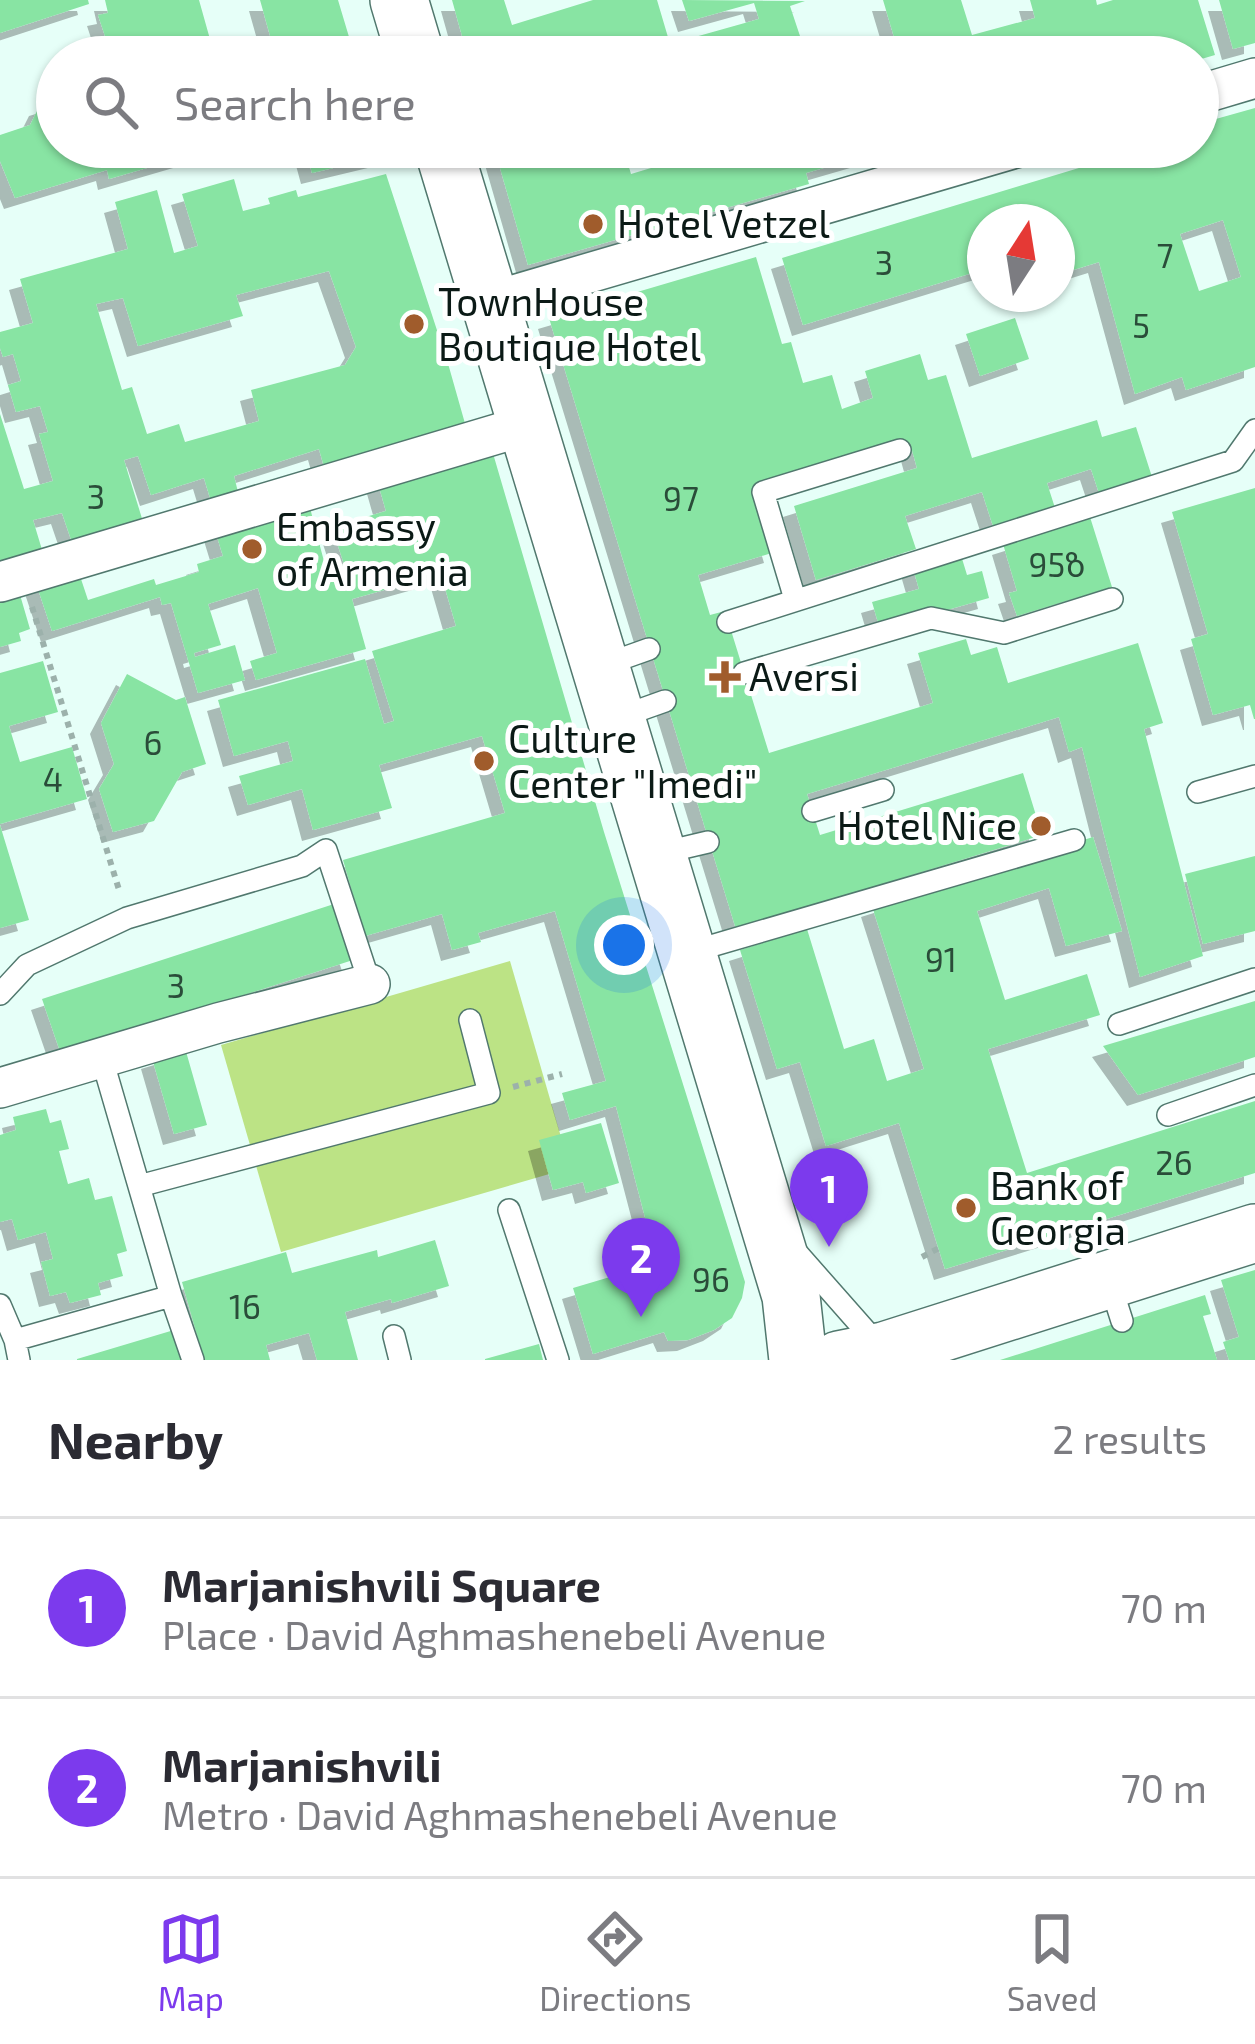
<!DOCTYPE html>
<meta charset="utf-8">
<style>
:root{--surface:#fff;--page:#f7f7f7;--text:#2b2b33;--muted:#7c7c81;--line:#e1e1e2;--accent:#7c3aed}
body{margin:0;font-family:"Exo 2","Noto Sans Georgian",sans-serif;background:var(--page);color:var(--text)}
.compass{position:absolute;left:967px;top:204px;width:108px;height:108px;border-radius:50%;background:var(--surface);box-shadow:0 3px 9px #0004;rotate:12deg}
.you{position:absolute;left:624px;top:945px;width:42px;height:42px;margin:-30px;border:9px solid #fff;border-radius:50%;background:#1a73e8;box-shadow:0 0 0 18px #1a73e833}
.badge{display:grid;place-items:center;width:78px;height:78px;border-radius:50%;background:var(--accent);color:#fff;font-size:39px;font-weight:700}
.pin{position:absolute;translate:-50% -99px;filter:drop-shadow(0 3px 6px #0008)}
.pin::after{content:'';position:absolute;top:63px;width:42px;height:36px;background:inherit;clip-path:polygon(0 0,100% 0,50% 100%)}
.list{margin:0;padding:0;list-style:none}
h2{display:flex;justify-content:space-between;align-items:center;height:156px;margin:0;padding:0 48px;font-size:51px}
h2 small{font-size:39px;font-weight:400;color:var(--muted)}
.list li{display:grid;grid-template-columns:78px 1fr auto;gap:36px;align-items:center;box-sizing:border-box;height:180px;padding:0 48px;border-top:3px solid var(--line)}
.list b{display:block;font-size:45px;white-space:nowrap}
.list p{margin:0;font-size:39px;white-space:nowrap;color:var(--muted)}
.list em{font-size:39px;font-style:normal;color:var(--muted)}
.icon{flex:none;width:66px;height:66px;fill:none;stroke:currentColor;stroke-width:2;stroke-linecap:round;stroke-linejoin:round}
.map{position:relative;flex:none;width:1255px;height:1360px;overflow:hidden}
.search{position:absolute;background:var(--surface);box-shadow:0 3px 9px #0004;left:36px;right:36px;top:36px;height:132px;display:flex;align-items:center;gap:30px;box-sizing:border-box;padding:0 42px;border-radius:66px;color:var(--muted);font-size:45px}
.sheet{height:516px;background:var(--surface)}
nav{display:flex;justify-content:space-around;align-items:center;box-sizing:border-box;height:168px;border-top:3px solid var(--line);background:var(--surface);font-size:33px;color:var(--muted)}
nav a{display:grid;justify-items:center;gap:6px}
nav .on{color:var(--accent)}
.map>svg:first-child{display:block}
</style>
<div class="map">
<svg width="1255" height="1360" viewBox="0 0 1255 1360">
<defs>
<filter id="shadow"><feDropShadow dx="-11" dy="11" stdDeviation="0" flood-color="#0004"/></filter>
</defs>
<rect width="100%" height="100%" fill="#e6fff8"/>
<path fill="#bce385" d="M 510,961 L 570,1168 L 281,1252 L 221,1045 Z"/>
<path fill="#88e4a3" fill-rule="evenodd" filter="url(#shadow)" d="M 0,0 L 88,0 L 89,4 L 0,33 Z
M 105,0 L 199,0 L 215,57 L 112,57 L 98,15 L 108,13 Z
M 260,0 L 338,0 L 355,57 L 236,57 L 273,46 Z
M 452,0 L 504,0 L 512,25 L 593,0 L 657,0 L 670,44 L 759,19 L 754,3 L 689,21 L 682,0 L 805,1 L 790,6 L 800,36 L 768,46 L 771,57 L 468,57 Z
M 883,0 L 961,0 L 972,35 L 1035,18 L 1030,0 L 1096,0 L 1097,5 L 1113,0 L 1198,0 L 1215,55 L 1198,60 L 1198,57 L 900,57 Z
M 1219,0 L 1255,0 L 1255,43 L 1233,49 Z
M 57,100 L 57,147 L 189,147 L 191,155 L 109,179 L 107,170 L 15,198 L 0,161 L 0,135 L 30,125 L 40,105 Z
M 1255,108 L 1255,367 L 1186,390 L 1182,377 L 1135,394 L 1099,262 L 1057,275 L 1057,222 L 985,222 L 985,269 L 803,325 L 782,258 L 1112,158 L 1109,149 L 1115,147 L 1136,147 L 1137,150 L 1147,147 L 1198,147 L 1198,124 ZM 1223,220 L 1241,277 L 1199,291 L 1180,234 Z
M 305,147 L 380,147 L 383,156 L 312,173 Z
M 494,147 L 623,147 L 631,174 L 691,156 L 688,147 L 892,148 L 806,173 L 809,184 L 528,265 Z
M 386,174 L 449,367 L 466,427 L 325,470 L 319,449 L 234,476 L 238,492 L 211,501 L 204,478 L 151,495 L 138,456 L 124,460 L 144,525 L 74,548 L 62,513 L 33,520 L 43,553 L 0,566 L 0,414 L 24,489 L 53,481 L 39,434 L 48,432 L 40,406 L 16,412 L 8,385 L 21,381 L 13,354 L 3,357 L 0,348 L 0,332 L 33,323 L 20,279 L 128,249 L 115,202 L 157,190 L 174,253 L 198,246 L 182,194 L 234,179 L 243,211 L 270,204 L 268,198 L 296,190 L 298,197 ZM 329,271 L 356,347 L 345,365 L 251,390 L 259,421 L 185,442 L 179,424 L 147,434 L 132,387 L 122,390 L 96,304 L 123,298 L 138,346 L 243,316 L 236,295 Z
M 756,257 L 782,344 L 791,342 L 803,383 L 832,375 L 842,409 L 873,398 L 865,371 L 920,354 L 928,380 L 946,375 L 972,458 L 1097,420 L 1102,437 L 1136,427 L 1152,477 L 1099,493 L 1091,469 L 1047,483 L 1056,511 L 994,529 L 982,492 L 905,516 L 916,549 L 816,580 L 794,506 L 917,468 L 910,443 L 757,490 L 775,552 L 698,575 L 710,615 L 725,611 L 769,753 L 933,703 L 918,653 L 966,639 L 971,655 L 997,647 L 1008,683 L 1138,643 L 1163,723 L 1144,729 L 1203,956 L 1140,977 L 1082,747 L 1069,752 L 1059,717 L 807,794 L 820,835 L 1023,773 L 1042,835 L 736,929 L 549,318 Z
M 1015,318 L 1029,359 L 980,376 L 966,334 Z
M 492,450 L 604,832 L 745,1282 L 742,1298 L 732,1318 L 714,1330 L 688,1340 L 668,1341 L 664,1332 L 593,1354 L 573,1288 L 657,1263 L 616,1106 L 570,1120 L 562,1093 L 606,1081 L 555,911 L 478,933 L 481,942 L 452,950 L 442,914 L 365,936 L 343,860 L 505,813 L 482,736 L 379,765 L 392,808 L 313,830 L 302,789 L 248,805 L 239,776 L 293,761 L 288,741 L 234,756 L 218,700 L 365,659 L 384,724 L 394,721 L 372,651 L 456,626 L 441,574 L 352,599 L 366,649 L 256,680 L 250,661 L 277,653 L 258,588 L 208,604 L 221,645 L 194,653 L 195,657 L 235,645 L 245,680 L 198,693 L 171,603 L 162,605 L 160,597 L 52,631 L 34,577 L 76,564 L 88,600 L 154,579 L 156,585 L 199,572 L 197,564 L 223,556 L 215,530 L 309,504 L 326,569 L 344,564 L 332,527 L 386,511 L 378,483 Z
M 1255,488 L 1255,719 L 1254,719 L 1250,705 L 1213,715 L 1191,639 L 1208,634 L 1172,512 Z
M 1090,517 L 1112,587 L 1017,616 L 1009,593 L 1017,591 L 1003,544 Z
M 960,552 L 967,575 L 982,571 L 989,598 L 880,629 L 872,602 L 919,589 L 912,565 Z
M 18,588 L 30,629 L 19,633 L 21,641 L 0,647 L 0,593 Z
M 43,661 L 58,712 L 9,726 L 20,762 L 72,747 L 87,799 L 0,824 L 0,673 Z
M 127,674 L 176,700 L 185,697 L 206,764 L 182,772 L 154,821 L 113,832 L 99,789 L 114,764 L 101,723 Z
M 0,825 L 29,920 L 0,928 Z
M 1093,837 L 1122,931 L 1066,946 L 1049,888 L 977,911 L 1005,1000 L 1087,974 L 1100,1015 L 988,1049 L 1027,1173 L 1255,1101 L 1255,1173 L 945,1269 L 899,1123 L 826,1146 L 800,1062 L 777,1069 L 740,950 L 807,929 L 844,1049 L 874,1039 L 887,1081 L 924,1069 L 872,906 Z
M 1255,856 L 1255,931 L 1203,944 L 1185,874 Z
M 334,904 L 353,960 L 61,1054 L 42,999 Z
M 1255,1001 L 1255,1057 L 1138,1095 L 1103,1046 Z
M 185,1048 L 207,1125 L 174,1134 L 152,1058 Z
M 46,1109 L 50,1123 L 61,1120 L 69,1149 L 59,1151 L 68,1184 L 89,1178 L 95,1200 L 112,1196 L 127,1251 L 117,1254 L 123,1276 L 98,1283 L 101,1295 L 70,1303 L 66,1292 L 50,1296 L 41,1262 L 53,1259 L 46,1232 L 18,1240 L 12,1219 L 0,1222 L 0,1135 L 16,1130 L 13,1117 Z
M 601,1123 L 619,1183 L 586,1193 L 583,1182 L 553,1190 L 539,1140 Z
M 435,1240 L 449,1286 L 392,1303 L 391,1299 L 345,1312 L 358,1360 L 317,1360 L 309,1333 L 266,1345 L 270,1360 L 204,1360 L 182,1282 L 286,1252 L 292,1273 L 377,1250 L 378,1257 Z
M 1255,1270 L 1255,1360 L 1229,1360 L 1223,1342 L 1239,1337 L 1221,1280 Z
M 1205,1295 L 1211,1314 L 1203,1316 L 1217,1360 L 1000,1360 Z
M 174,1330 L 183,1360 L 77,1360 L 77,1359 Z
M 539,1344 L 543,1360 L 485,1360 L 485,1359 Z"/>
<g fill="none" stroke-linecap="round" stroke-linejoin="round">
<g stroke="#51786e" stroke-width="24">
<path id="service" d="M 795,599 L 763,492 L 900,450
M 728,622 L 1233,461 L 1255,430
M 604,665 L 649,649
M 744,673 L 931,618 L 1004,633 L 1112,599
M 620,717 L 665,701
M 1198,792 L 1255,776
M 813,811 L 883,790
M 657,854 L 708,842
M 687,953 L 1074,840
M 0,994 L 27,965 L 127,918 L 302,866 L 326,850 L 370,984
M 1119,1024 L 1255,979
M 1168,1115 L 1255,1085
M 139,1186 L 489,1093 L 470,1020
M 509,1210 L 558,1360
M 797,1253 L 879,1346
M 1109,1280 L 1122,1321
M 171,1296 L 193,1360
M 0,1305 L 15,1340 L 19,1360
M 394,1336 L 400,1360
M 15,1340 L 171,1296 L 102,1059"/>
</g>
<g stroke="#51786e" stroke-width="42">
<path id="minor" d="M 1198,95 L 1255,78
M 490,302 L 1019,147
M 0,582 L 527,425
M 0,1088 L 218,1023 L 370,984"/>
</g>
<g stroke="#51786e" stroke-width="60">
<path id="secondary" d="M 399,0 L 416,57
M 443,147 L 791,1296 L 798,1360
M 839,1360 L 884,1351 L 1255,1233"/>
</g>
<path stroke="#9cb1ab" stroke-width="6" stroke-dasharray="6 6" stroke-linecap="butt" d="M 32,607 L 120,893
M 513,1087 L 562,1074
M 922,1257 L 939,1248"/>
<use href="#service" stroke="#fff" stroke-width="21"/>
<use href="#minor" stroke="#fff" stroke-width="39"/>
<use href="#secondary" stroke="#fff" stroke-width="57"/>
</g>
<g fill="#a05c2c" stroke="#fff" stroke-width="4.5">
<circle cx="593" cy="224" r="12"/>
<circle cx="414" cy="324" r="12"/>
<circle cx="252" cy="549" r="12"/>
<path d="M719 659h12v12h12v12h-12v12h-12v-12h-12v-12h12z"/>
<circle cx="484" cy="761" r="12"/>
<circle cx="1041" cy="826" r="12"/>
<circle cx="966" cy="1208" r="12"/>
</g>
<g text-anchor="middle" stroke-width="10" stroke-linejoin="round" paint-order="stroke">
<g font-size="33" fill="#2a4c39">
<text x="1165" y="268">7</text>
<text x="884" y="275">3</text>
<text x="1141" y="338">5</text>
<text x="96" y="509">3</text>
<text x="681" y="511">97</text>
<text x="1057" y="577">95ზ</text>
<text x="153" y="755">6</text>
<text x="53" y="792">4</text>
<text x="941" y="972">91</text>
<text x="176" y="998">3</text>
<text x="1174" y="1175">26</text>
<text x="711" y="1292">96</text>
<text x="245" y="1319">16</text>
</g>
<g font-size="39" fill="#0b1a16" stroke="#fff" text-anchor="start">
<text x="617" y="238">Hotel Vetzel</text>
<text x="438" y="316">TownHouse<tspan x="438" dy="45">Boutique Hotel</tspan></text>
<text x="276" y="541">Embassy<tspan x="276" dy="45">of Armenia</tspan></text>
<text x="749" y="691">Aversi</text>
<text x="508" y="753">Culture<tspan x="508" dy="45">Center "Imedi"</tspan></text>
<text x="1017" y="840" text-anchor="end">Hotel Nice</text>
<text x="990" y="1200">Bank of<tspan x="990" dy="45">Georgia</tspan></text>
</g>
</g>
</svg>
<svg class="compass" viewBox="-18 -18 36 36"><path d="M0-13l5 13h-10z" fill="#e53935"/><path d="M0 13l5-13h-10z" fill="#7c7c81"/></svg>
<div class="you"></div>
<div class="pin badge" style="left:829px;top:1247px">1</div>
<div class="pin badge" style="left:641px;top:1317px">2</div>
<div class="search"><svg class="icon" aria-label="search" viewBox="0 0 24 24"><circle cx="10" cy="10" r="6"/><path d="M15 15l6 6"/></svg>Search here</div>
</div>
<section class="sheet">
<h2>Nearby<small>2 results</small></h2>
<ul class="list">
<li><span class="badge">1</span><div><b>Marjanishvili Square</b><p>Place · David Aghmashenebeli Avenue</p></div><em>70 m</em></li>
<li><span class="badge">2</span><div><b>Marjanishvili</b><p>Metro · David Aghmashenebeli Avenue</p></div><em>70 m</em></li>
</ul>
</section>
<nav>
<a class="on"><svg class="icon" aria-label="map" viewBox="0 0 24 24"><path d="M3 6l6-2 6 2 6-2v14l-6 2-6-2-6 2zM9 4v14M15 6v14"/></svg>Map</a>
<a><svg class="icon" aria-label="directions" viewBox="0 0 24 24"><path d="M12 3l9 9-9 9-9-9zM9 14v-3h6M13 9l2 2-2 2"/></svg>Directions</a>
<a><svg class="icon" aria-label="saved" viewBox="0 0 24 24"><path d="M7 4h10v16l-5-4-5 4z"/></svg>Saved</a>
</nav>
